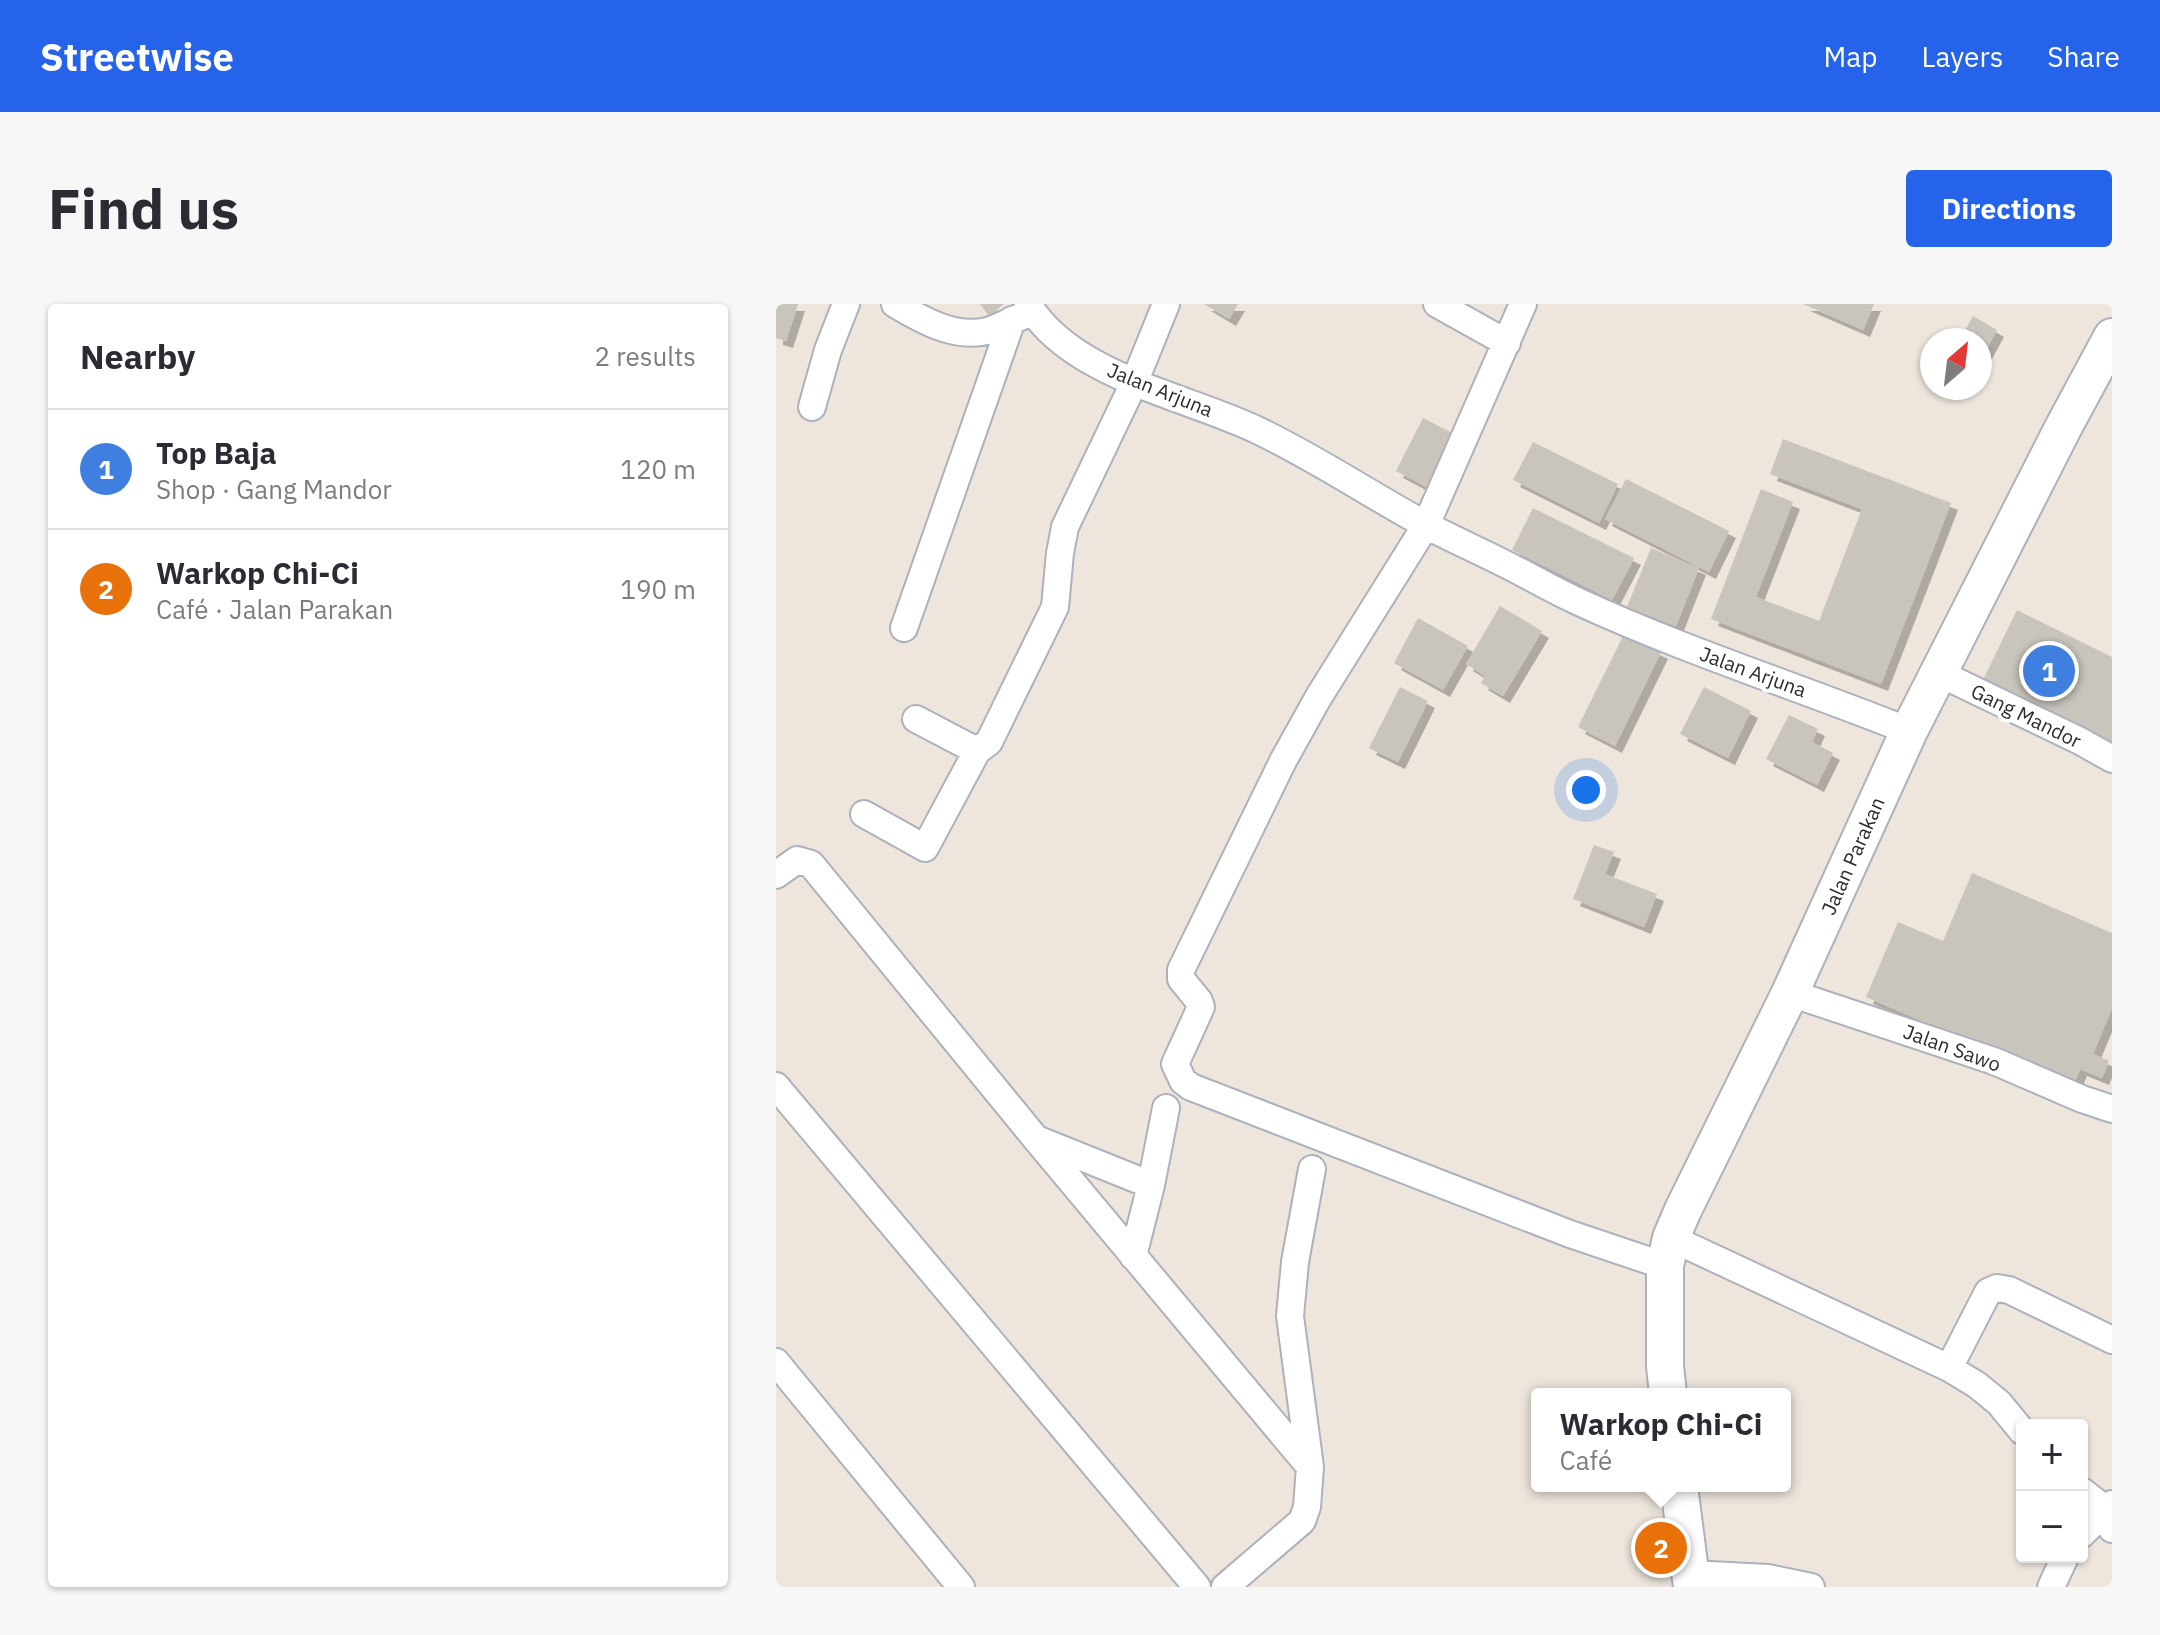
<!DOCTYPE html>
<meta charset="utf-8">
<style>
:root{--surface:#fff;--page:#f7f7f7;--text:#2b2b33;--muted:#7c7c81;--line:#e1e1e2;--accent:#2563eb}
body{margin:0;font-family:"IBM Plex Sans",sans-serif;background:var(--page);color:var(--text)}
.controls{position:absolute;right:24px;bottom:24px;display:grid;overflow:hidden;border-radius:8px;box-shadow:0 2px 6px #0004}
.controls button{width:72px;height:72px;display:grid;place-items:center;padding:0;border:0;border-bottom:2px solid var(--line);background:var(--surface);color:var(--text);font:40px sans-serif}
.compass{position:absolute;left:1144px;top:24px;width:72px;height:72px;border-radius:50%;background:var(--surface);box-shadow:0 2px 6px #0004;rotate:28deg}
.you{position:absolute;left:810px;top:486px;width:28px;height:28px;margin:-20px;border:6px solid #fff;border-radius:50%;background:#1a73e8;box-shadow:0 0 0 12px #1a73e833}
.badge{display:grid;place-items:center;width:52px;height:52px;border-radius:50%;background:var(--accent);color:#fff;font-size:26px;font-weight:700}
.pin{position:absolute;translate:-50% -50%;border:4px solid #fff;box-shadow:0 2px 8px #0006}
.popup{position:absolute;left:755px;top:1084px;width:260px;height:104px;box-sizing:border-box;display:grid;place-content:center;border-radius:8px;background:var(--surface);filter:drop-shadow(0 2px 6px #0005);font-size:26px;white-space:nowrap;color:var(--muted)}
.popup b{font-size:30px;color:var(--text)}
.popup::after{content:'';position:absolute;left:50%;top:100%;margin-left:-16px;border:16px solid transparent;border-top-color:var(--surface)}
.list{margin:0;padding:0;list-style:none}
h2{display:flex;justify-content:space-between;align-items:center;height:104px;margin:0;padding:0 32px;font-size:34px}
h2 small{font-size:26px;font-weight:400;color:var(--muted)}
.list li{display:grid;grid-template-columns:52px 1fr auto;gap:24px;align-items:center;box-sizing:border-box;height:120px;padding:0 32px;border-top:2px solid var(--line)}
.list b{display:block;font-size:30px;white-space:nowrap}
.list p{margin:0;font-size:26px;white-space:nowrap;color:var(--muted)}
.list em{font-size:26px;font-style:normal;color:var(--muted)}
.map{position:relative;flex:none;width:1336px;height:1283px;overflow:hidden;border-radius:8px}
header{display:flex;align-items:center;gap:48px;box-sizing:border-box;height:112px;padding:0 40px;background:var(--accent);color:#fff}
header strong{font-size:38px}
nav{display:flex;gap:44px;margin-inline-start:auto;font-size:28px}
.intro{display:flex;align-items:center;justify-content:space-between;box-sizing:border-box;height:192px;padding:0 48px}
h1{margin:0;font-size:56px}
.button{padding:20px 36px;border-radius:8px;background:var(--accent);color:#fff;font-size:28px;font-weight:700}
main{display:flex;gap:48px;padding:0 48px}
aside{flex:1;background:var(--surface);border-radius:8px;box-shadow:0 2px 6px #0004}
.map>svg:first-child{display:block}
</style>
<header>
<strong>Streetwise</strong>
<nav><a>Map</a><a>Layers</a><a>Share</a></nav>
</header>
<div class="intro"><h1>Find us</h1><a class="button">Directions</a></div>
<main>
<aside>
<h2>Nearby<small>2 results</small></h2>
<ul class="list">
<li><span class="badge" style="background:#3f7fe0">1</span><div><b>Top Baja</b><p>Shop · Gang Mandor</p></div><em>120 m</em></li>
<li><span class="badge" style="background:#e8710a">2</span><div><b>Warkop Chi-Ci</b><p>Café · Jalan Parakan</p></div><em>190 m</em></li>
</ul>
</aside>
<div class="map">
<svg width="1336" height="1283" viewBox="0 0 1336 1283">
<defs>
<filter id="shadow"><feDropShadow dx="7" dy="7" stdDeviation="0" flood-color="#0004"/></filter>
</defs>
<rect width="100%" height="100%" fill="#eee6dd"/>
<path fill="#c9c4bc" filter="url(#shadow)" d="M 0,0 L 22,0 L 10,37 L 0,34 Z
M 204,0 L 228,0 L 213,12 Z
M 428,0 L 462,0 L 453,15 Z
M 1027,0 L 1098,0 L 1087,26 Z
M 1197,12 L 1221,26 L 1204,57 L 1204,36 L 1184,36 Z
M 647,114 L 688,135 L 660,188 L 620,167 Z
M 1007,135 L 1175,199 L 1105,380 L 935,315 L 985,185 L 1017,198 L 980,293 L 1043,317 L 1086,205 L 994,170 Z
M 757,138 L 842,180 L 823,219 L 737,176 Z
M 850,175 L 953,227 L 933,268 L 829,215 Z
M 757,204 L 858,254 L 836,296 L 736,246 Z
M 875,244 L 923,264 L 900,322 L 851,303 Z
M 724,302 L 766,327 L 727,392 L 705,379 L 709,372 L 690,360 Z
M 1241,306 L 1336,353 L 1336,445 L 1204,382 Z
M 642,314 L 692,342 L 667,386 L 618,359 Z
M 848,330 L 885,348 L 839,442 L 802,423 Z
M 624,383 L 652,397 L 622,458 L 593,444 Z
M 928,383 L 975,407 L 952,454 L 904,430 Z
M 1013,411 L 1042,425 L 1036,438 L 1057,449 L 1041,481 L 990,455 Z
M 818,541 L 838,548 L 829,570 L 881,590 L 868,623 L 797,595 Z
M 1196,569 L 1336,629 L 1336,704 L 1317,750 L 1333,757 L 1326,774 L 1304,765 L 1297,782 L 1090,693 L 1122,618 L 1167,637 Z"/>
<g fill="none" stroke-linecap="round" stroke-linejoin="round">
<g stroke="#adb1bc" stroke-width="30">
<path id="street" d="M 119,0 C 146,16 179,35 211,27 C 223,24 235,16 247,12
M 252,0 C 295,72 410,92 481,126 C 540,154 593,190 650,221 C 676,235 704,247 731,261 C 755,273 777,286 801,297 C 909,347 1023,383 1133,427
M 661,0 L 731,39
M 747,0 L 650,221 L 542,394 L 507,457 L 405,666 L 405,675 L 423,697 L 425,703 L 399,760 L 407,777 L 415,783 L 794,930 L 889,962
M 36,103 L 52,46 L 70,0
M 128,324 L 236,16
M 1163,369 L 1304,437 L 1336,455
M 140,415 L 201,447 L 213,438 L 279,303 L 284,249 L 289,223 L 358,79 L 390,0
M 88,510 L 149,544 L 201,447
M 0,571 L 21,556 L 35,560 L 260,835 L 534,1163
M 1014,689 L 1218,757 L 1306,795 L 1336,805
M 0,782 L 421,1283
M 263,836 L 375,881
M 895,934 L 1173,1064 L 1201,1081 L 1223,1099 L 1246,1127
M 357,952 L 375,881 L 390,804
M 0,1058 L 185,1283
M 1173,1064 L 1212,988 L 1221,984 L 1233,986 L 1336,1036
M 1306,1187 L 1329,1205 L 1336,1225
M 1306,1230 L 1336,1200
M 914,1270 L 992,1274 L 1035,1283
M 449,1283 L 526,1217 L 531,1203 L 534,1163 L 514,1012 L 519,958 L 536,865
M 1275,1283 L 1289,1253"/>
</g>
<g stroke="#adb1bc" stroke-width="40">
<path id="secondary" d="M 892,1090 L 889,1062 L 889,962 L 895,934 L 907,906 L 1014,689 L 1133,427 L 1287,124 L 1336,33
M 903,1182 L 916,1283"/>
</g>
<use href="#street" stroke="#fff" stroke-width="26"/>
<use href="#secondary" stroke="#fff" stroke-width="36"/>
</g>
<g text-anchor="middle" stroke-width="8" stroke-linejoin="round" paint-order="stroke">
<g font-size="20" fill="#2c2c2c" stroke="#fff">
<text transform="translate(384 86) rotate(22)" y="7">Jalan Arjuna</text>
<text transform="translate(977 368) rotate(20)" y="7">Jalan Arjuna</text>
<text transform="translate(1250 412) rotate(26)" y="7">Gang Mandor</text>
<text transform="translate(1077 552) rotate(-66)" y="7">Jalan Parakan</text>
<text transform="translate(1176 744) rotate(20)" y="7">Jalan Sawo</text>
</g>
</g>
</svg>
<div class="controls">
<button>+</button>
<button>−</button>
</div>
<svg class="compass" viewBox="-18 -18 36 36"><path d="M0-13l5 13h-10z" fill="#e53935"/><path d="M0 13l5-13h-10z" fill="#7c7c81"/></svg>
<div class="you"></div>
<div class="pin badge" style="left:1273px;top:367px;background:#3f7fe0">1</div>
<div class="pin badge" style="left:885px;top:1244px;background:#e8710a">2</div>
<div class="popup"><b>Warkop Chi-Ci</b>Café</div>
</div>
</main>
